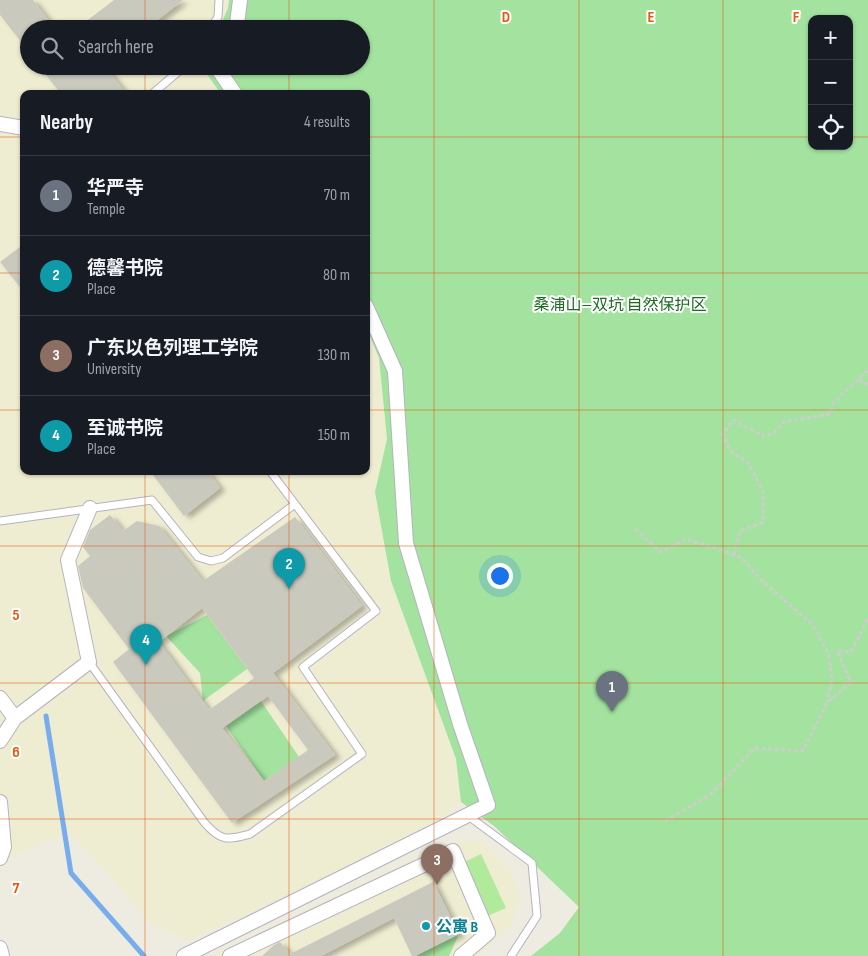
<!DOCTYPE html>
<meta charset="utf-8">
<style>
:root{--surface:#171b24;--page:#20242c;--text:#f1f3f6;--muted:#9ea1a6;--line:#363941;--accent:#db2777}
body{margin:0;font-family:"Sofia Sans Condensed","Noto Sans SC",sans-serif;background:var(--page);color:var(--text)}
.controls{position:absolute;right:15px;top:15px;display:grid;overflow:hidden;border-radius:10px;box-shadow:0 1px 4px #0004}
.controls button{width:45px;height:45px;display:grid;place-items:center;padding:0;border:0;border-bottom:1px solid var(--line);background:var(--surface);color:var(--text);font:25px sans-serif}
.you{position:absolute;left:499px;top:575px;width:18px;height:18px;margin:-12px;border:4px solid #fff;border-radius:50%;background:#1a73e8;box-shadow:0 0 0 8px #1a73e833}
.badge{display:grid;place-items:center;width:32px;height:32px;border-radius:50%;background:var(--accent);color:#fff;font-size:16px;font-weight:700}
.pin{position:absolute;translate:-50% -41px;filter:drop-shadow(0 1px 2px #0008)}
.pin::after{content:'';position:absolute;top:26px;width:18px;height:15px;background:inherit;clip-path:polygon(0 0,100% 0,50% 100%)}
.list{margin:0;padding:0;list-style:none}
h2{display:flex;justify-content:space-between;align-items:center;height:65px;margin:0;padding:0 20px;font-size:21px}
h2 small{font-size:16px;font-weight:400;color:var(--muted)}
.list li{display:grid;grid-template-columns:32px 1fr auto;gap:15px;align-items:center;box-sizing:border-box;height:80px;padding:0 20px;border-top:1px solid var(--line)}
.list b{display:block;font-size:19px;white-space:nowrap}
.list p{margin:0;font-size:16px;white-space:nowrap;color:var(--muted)}
.list em{font-size:16px;font-style:normal;color:var(--muted)}
.icon{flex:none;width:28px;height:28px;fill:none;stroke:currentColor;stroke-width:2;stroke-linecap:round;stroke-linejoin:round}
.map{position:relative;flex:none;width:868px;height:956px;overflow:hidden}
.search{position:absolute;background:var(--surface);box-shadow:0 1px 4px #0004;left:20px;top:20px;width:350px;height:55px;display:flex;align-items:center;gap:12px;box-sizing:border-box;padding:0 18px;border-radius:28px;color:var(--muted);font-size:19px}
.panel{position:absolute;background:var(--surface);box-shadow:0 1px 4px #0004;left:20px;top:90px;width:350px;height:385px;border-radius:10px}
.map>svg:first-child{display:block}
</style>
<div class="map">
<svg width="868" height="956" viewBox="0 0 868 956">
<defs>
<filter id="shadow"><feDropShadow dx="5.5" dy="3" stdDeviation="2.5" flood-color="#0004"/></filter>
</defs>
<rect width="100%" height="100%" fill="#eeece0"/>
<path fill="#efedd1" d="M 0,0 L 229,0 L 228,8 L 219,29 L 29,29 L 29,66 L 202,66 L 221,94 L 24,94 L 24,471 L 366,471 L 366,327 L 379,358 L 387,439 L 375,492 L 391,581 L 456,759 L 461,802 L 423,832 L 189,941 L 151,924 L 70,832 L 0,861 Z
M 462,839 L 484,842 L 511,870 L 521,900 L 510,927 L 477,956 L 209,956 L 433,849 Z"/>
<path fill="#a3e39f" fill-rule="evenodd" d="M 229,0 L 868,0 L 868,956 L 531,956 L 560,933 L 579,907 L 494,826 L 461,802 L 456,759 L 391,581 L 375,492 L 387,439 L 379,358 L 366,327 L 366,94 L 221,94 L 202,67 L 361,66 L 361,29 L 219,29 L 228,8 ZM 812,19 L 849,19 L 849,146 L 812,146 Z
M 207,615 L 247,669 L 203,701 L 200,673 L 166,636 Z
M 261,701 L 299,757 L 264,781 L 226,726 Z
M 459,934 L 449,956 L 415,956 Z"/>
<path fill="#b2ea9b" d="M 481,854 L 506,908 L 483,918 L 458,865 Z"/>
<g fill="none" stroke-linecap="round" stroke-linejoin="round">
<path stroke="#77aded" stroke-width="5" d="M 46,716 L 71,873 L 144,956"/>
</g>
<path fill="#cac9be" fill-rule="evenodd" filter="url(#shadow)" d="M 0,0 L 33,0 L 55,29 L 29,29 L 29,52 L 0,15 Z
M 114,0 L 183,0 L 146,29 L 76,29 Z
M 39,66 L 105,66 L 126,94 L 61,94 Z
M 24,244 L 24,292 L 0,262 Z
M 150,471 L 207,471 L 220,488 L 184,516 Z
M 110,515 L 123,531 L 137,521 L 159,526 L 203,581 L 295,517 L 362,606 L 273,673 L 335,755 L 232,823 L 113,662 L 129,649 L 83,588 L 78,566 L 90,556 L 83,547 L 90,530 ZM 202,608 L 254,678 L 209,710 L 159,642 ZM 268,696 L 308,750 L 264,781 L 222,728 Z
M 433,882 L 459,934 L 415,956 L 412,956 L 394,918 L 321,956 L 262,956 L 274,945 L 280,942 L 290,954 Z"/>
<g fill="none" stroke-linecap="round" stroke-linejoin="round">
<g stroke="#b5b3c0" stroke-width="9">
<path id="lane" d="M 210,29 L 218,17 L 219,0
M 152,94 L 185,66
M 0,521 L 152,500 L 198,557 L 211,561 L 223,558 L 295,504
M 89,662 L 204,822 C 221,842 227,840 250,834 L 362,754 L 303,667 L 376,611 L 270,471
M 467,815 L 532,863 L 537,916 L 511,956"/>
</g>
<g stroke="#b5b3c0" stroke-width="16">
<path id="street" d="M 235,29 L 237,24 L 240,0
M 216,66 L 235,94
M 0,124 L 24,128
M 0,698 L 15,718 L 0,741
M 15,718 L 89,662 L 68,560 L 90,508
M 0,802 L 4,847 L 0,858
M 0,948 L 2,956
M 184,956 L 488,805 L 460,724 L 406,543 L 395,371 L 366,306
M 230,956 L 453,851 L 488,933 L 461,956"/>
</g>
<path stroke="#cdcdcd" stroke-width="3" stroke-dasharray="4 2.5" stroke-linecap="butt" d="M 859,380 L 868,384
M 635,529 L 661,552 L 685,539 L 713,547 L 742,558 L 759,578 L 813,625 L 828,653 L 832,680 L 827,702
M 734,555 L 740,531 L 763,522 L 763,491 L 748,463 L 729,450 L 723,433 L 734,420 L 763,436 L 773,434 L 783,422 L 830,414 L 834,402 L 868,370
M 665,821 L 710,795 L 755,748 L 803,751 L 827,703 L 851,682 L 837,651 L 851,652 L 868,618"/>
<use href="#lane" stroke="#fff" stroke-width="7"/>
<use href="#street" stroke="#fff" stroke-width="14"/>
</g>
<path fill="none" stroke="#e8590c" stroke-width="1" stroke-opacity="0.55" d="M 145,0 L 145,29M 289,0 L 289,29M 434,0 L 434,956M 579,0 L 579,956M 723,0 L 723,956M 145,66 L 145,94M 289,66 L 289,94M 0,137 L 24,137M 366,137 L 812,137M 849,137 L 868,137M 0,273 L 24,273M 366,273 L 868,273M 0,410 L 24,410M 366,410 L 868,410M 145,471 L 145,956M 289,471 L 289,956M 0,546 L 868,546M 0,683 L 868,683M 0,819 L 868,819"/>
<circle fill="#0f9aa8" stroke="#fff" stroke-width="2" cx="426" cy="926" r="5"/>
<g text-anchor="middle" stroke-width="4" stroke-linejoin="round" paint-order="stroke">
<g font-size="16" fill="#1d6b22" stroke="#fff">
<text x="620" y="310">桑浦山—双坑 自然保护区</text>
</g>
<g font-size="16" font-weight="bold" fill="#0d838f" stroke="#fff" text-anchor="start">
<text x="436" y="932">公寓 B</text>
</g>
</g>
<g font-size="16" text-anchor="middle" font-weight="bold" fill="#e8590c" stroke="#fff" stroke-width="4" stroke-linejoin="round" paint-order="stroke">
<text x="506" y="22">D</text>
<text x="651" y="22">E</text>
<text x="796" y="22">F</text>
<text x="16" y="620">5</text>
<text x="16" y="757">6</text>
<text x="16" y="893">7</text>
</g>
</svg>
<div class="controls">
<button>+</button>
<button>−</button>
<button><svg class="icon" aria-label="locate" viewBox="0 0 24 24"><circle cx="12" cy="12" r="6"/><path d="M12 2v4M12 18v4M2 12h4M18 12h4"/></svg></button>
</div>
<div class="you"></div>
<div class="pin badge" style="left:612px;top:712px;background:#6b7280">1</div>
<div class="pin badge" style="left:289px;top:589px;background:#0f9aa8">2</div>
<div class="pin badge" style="left:437px;top:885px;background:#8d6e63">3</div>
<div class="pin badge" style="left:146px;top:665px;background:#0f9aa8">4</div>
<div class="search"><svg class="icon" aria-label="search" viewBox="0 0 24 24"><circle cx="10" cy="10" r="6"/><path d="M15 15l6 6"/></svg>Search here</div>
<section class="panel">
<h2>Nearby<small>4 results</small></h2>
<ul class="list">
<li><span class="badge" style="background:#6b7280">1</span><div><b>华严寺</b><p>Temple</p></div><em>70 m</em></li>
<li><span class="badge" style="background:#0f9aa8">2</span><div><b>德馨书院</b><p>Place</p></div><em>80 m</em></li>
<li><span class="badge" style="background:#8d6e63">3</span><div><b>广东以色列理工学院</b><p>University</p></div><em>130 m</em></li>
<li><span class="badge" style="background:#0f9aa8">4</span><div><b>至诚书院</b><p>Place</p></div><em>150 m</em></li>
</ul>
</section>
</div>
